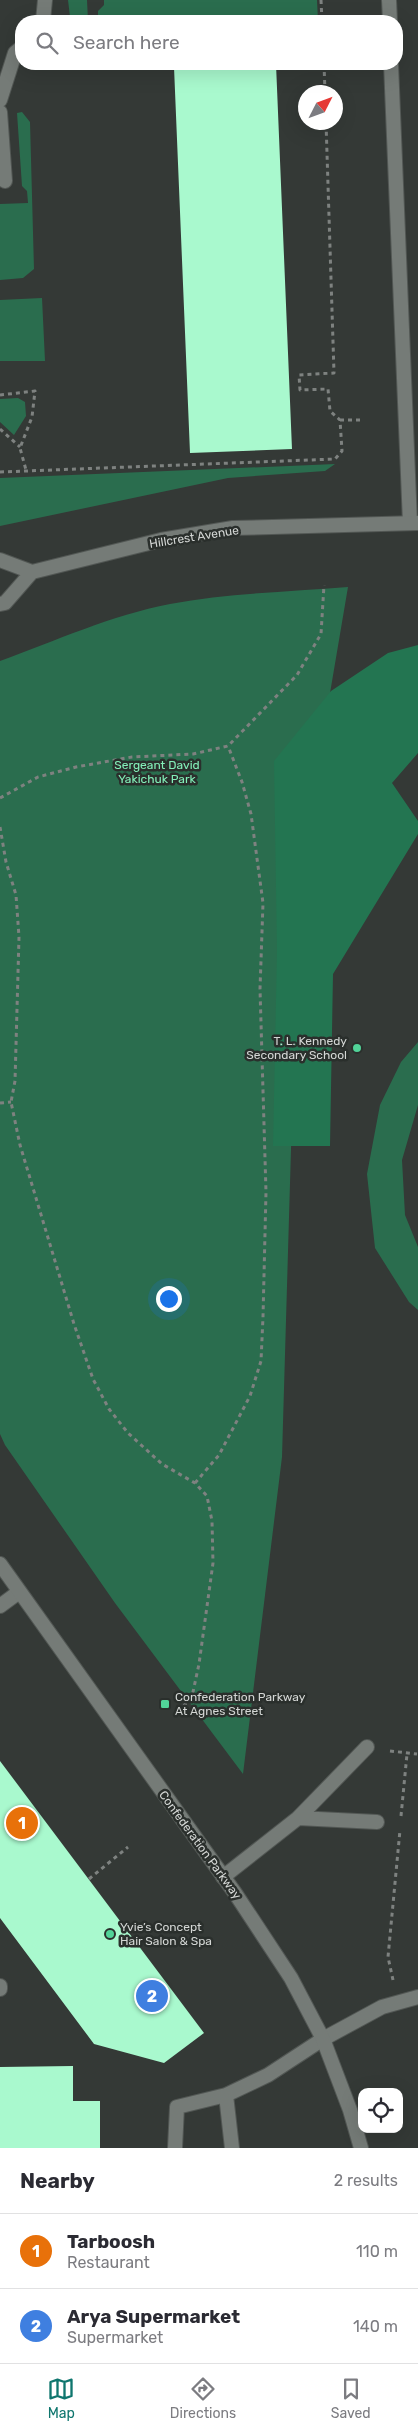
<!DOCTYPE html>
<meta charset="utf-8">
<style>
:root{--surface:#fff;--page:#f2f2f3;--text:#2b2b33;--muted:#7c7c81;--line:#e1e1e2;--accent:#0f766e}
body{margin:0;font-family:Rubik,sans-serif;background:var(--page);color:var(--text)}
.controls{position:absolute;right:15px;bottom:15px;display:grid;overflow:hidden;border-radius:10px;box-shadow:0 5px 20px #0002}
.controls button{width:45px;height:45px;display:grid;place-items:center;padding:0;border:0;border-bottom:1px solid var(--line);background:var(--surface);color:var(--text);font:25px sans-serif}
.compass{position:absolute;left:298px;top:85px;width:45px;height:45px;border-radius:50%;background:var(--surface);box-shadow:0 5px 20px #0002;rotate:48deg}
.you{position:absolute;left:168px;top:1298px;width:18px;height:18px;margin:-12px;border:4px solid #fff;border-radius:50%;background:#1a73e8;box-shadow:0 0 0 8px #1a73e833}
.badge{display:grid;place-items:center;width:32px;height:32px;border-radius:50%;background:var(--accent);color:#fff;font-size:16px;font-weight:700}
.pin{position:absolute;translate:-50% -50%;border:2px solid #fff;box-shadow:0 1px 5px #0006}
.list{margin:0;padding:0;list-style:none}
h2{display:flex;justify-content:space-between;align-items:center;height:65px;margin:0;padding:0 20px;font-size:21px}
h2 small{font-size:16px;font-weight:400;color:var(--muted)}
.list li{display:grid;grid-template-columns:32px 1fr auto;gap:15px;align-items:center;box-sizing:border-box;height:75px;padding:0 20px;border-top:1px solid var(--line)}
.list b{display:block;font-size:19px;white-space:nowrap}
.list p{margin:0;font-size:16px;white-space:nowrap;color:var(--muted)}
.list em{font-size:16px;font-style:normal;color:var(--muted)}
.icon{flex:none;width:28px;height:28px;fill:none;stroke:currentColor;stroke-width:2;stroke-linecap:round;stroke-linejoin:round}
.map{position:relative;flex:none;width:418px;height:2148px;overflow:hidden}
.search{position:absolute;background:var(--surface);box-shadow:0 5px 20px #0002;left:15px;right:15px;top:15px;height:55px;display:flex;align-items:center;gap:12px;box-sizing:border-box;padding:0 18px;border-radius:20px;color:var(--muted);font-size:19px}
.sheet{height:215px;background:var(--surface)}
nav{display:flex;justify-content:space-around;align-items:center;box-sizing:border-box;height:70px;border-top:1px solid var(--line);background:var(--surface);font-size:14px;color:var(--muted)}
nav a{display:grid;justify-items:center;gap:2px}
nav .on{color:var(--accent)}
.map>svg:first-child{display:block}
</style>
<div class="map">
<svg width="418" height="2148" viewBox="0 0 418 2148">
<rect width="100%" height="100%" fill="#343936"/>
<path fill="#2a6d4e" d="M 68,0 L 87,0 L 88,21 L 73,21 L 70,17 Z
M 104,0 L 317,0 L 318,21 L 98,21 L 98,11 L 104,5 Z
M 22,112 L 30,122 L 34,269 L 23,278 L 0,280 L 0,204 L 28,203 L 27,191 L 22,186 L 17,113 Z
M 42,298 L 45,361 L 0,361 L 0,300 Z
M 18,398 L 25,402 L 26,416 L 14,435 L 0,422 L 0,399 Z
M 335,464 L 325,471 L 228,478 L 0,526 L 0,478 Z
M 348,587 L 299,876 L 282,1457 L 243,1774 L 115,1603 L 5,1445 L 0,1434 L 0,661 C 55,641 112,615 170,604 C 228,593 289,592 348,587 Z
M 418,1042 L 418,1105 L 402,1160 L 405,1215 L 418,1247 L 418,1310 L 409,1302 L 375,1248 L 367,1174 L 380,1105 L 401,1062 Z"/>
<path fill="#237551" d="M 418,645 L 418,753 L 392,783 L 418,821 L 418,834 L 333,974 L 330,1146 L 273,1146 L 277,951 L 274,761 L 331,691 L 388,653 Z"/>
<path fill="#a9f9ce" d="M 242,64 L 276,64 L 292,449 L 190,453 L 174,67 Z
M 0,1761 L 204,2033 L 164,2063 L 94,2044 L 0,1918 Z
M 73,2066 L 73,2101 L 100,2101 L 100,2148 L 0,2148 L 0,2067 Z"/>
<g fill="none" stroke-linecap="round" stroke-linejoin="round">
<g stroke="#525754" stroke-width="16">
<path id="service" d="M 389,0 L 390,21
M 43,21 L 45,0
M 391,64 L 410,523
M 0,100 L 15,53 L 21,48
M 0,112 L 5,181
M 0,1606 L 19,1592
M 298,1818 L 377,1822
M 223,1877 L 298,1818 L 367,1747
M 0,1986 L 0,1989
M 226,2095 L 232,2148
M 175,2148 L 177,2107 L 226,2095 L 268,2075 L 323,2039"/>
</g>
<g stroke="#525754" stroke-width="16">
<path id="minor" d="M 323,2039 L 382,2007 L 418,1997"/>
</g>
<g stroke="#525754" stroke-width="16">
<path id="tertiary" d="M 0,560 L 32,572
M 0,604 L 5,603 L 32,572 L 161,540 L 233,528 L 418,523
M 0,1564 L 235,1893 L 291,1978 L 323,2039 L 350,2110 L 361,2148"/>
</g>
<path stroke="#7e8280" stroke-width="3" stroke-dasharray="4 4" stroke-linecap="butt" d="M 321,0 L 322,21
M 324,64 L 325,92
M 0,395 L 35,391 L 32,417 L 20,448 L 26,470
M 340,420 L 364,420
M 0,429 L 20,447
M 0,472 L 335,459 L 342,451 L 340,420 L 330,411 L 328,389 L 300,390 L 299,375 L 334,373 L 326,122
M 0,798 L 38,777 L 76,767 L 132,757 L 193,754 L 228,746 L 297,675 L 321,634 L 324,585
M 0,827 L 6,862 L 16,895 L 19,937 L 15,1081 L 11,1102 L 20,1145 L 74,1324 L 93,1379 L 109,1409 L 128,1433 L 162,1464 L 195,1483 L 207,1496 L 212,1521 L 213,1563 L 199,1664 L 193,1692 L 182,1709
M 0,1103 L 11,1102
M 195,1483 L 219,1455 L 250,1396 L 261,1361 L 263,1317 L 266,1192 L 260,989 L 263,903 L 251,814 L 242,782 L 228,746
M 390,1751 L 417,1754
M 401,1816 L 407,1754
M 89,1879 L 128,1847
M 393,1980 L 388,1957 L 400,1830"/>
<use href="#service" stroke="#757b77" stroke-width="14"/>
<use href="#minor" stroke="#757b77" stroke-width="14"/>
<use href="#tertiary" stroke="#757b77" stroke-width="14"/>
</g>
<g fill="#51d398" stroke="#2a2f2c" stroke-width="2">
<circle cx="357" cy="1048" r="5"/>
<rect x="160" y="1699" width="10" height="10" rx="2.5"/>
<circle cx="110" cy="1934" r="5"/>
</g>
<g text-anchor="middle" stroke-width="5" stroke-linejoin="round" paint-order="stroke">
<g font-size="12" fill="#d4d7d5" stroke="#2a2f2c">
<text transform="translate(194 537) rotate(-9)" y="4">Hillcrest Avenue</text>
<text transform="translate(200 1845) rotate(54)" y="4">Confederation Parkway</text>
</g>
<g font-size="12" fill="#83f0b9" stroke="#2a2f2c">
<text x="157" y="769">Sergeant David<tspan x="157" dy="14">Yakichuk Park</tspan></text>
</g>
<g font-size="12" fill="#d4d7d5" stroke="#2a2f2c" text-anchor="start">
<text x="347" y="1045" text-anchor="end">T. L. Kennedy<tspan x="347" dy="14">Secondary School</tspan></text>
<text x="175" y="1701">Confederation Parkway<tspan x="175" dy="14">At Agnes Street</tspan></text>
<text x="120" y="1931">Yvie’s Concept<tspan x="120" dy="14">Hair Salon &amp; Spa</tspan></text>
</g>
</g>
</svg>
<div class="controls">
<button><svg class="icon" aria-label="locate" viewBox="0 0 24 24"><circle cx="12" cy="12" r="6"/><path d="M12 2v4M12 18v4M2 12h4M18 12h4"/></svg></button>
</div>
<svg class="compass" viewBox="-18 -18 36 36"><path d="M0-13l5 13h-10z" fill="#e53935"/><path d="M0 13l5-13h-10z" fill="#7c7c81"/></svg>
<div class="you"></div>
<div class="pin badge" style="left:22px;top:1823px;background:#e8710a">1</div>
<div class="pin badge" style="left:152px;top:1996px;background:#3f7fe0">2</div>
<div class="search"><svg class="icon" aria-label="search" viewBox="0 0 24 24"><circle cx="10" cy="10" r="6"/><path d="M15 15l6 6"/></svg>Search here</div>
</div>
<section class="sheet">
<h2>Nearby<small>2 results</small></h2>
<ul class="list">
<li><span class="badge" style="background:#e8710a">1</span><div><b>Tarboosh</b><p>Restaurant</p></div><em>110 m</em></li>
<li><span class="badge" style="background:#3f7fe0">2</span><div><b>Arya Supermarket</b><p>Supermarket</p></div><em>140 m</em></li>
</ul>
</section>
<nav>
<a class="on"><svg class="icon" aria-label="map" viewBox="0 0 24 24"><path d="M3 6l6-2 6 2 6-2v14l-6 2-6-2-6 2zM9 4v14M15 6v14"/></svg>Map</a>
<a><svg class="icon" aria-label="directions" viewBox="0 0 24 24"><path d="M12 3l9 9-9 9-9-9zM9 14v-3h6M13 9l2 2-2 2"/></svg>Directions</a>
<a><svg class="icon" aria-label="saved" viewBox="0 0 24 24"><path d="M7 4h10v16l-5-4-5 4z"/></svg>Saved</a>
</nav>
